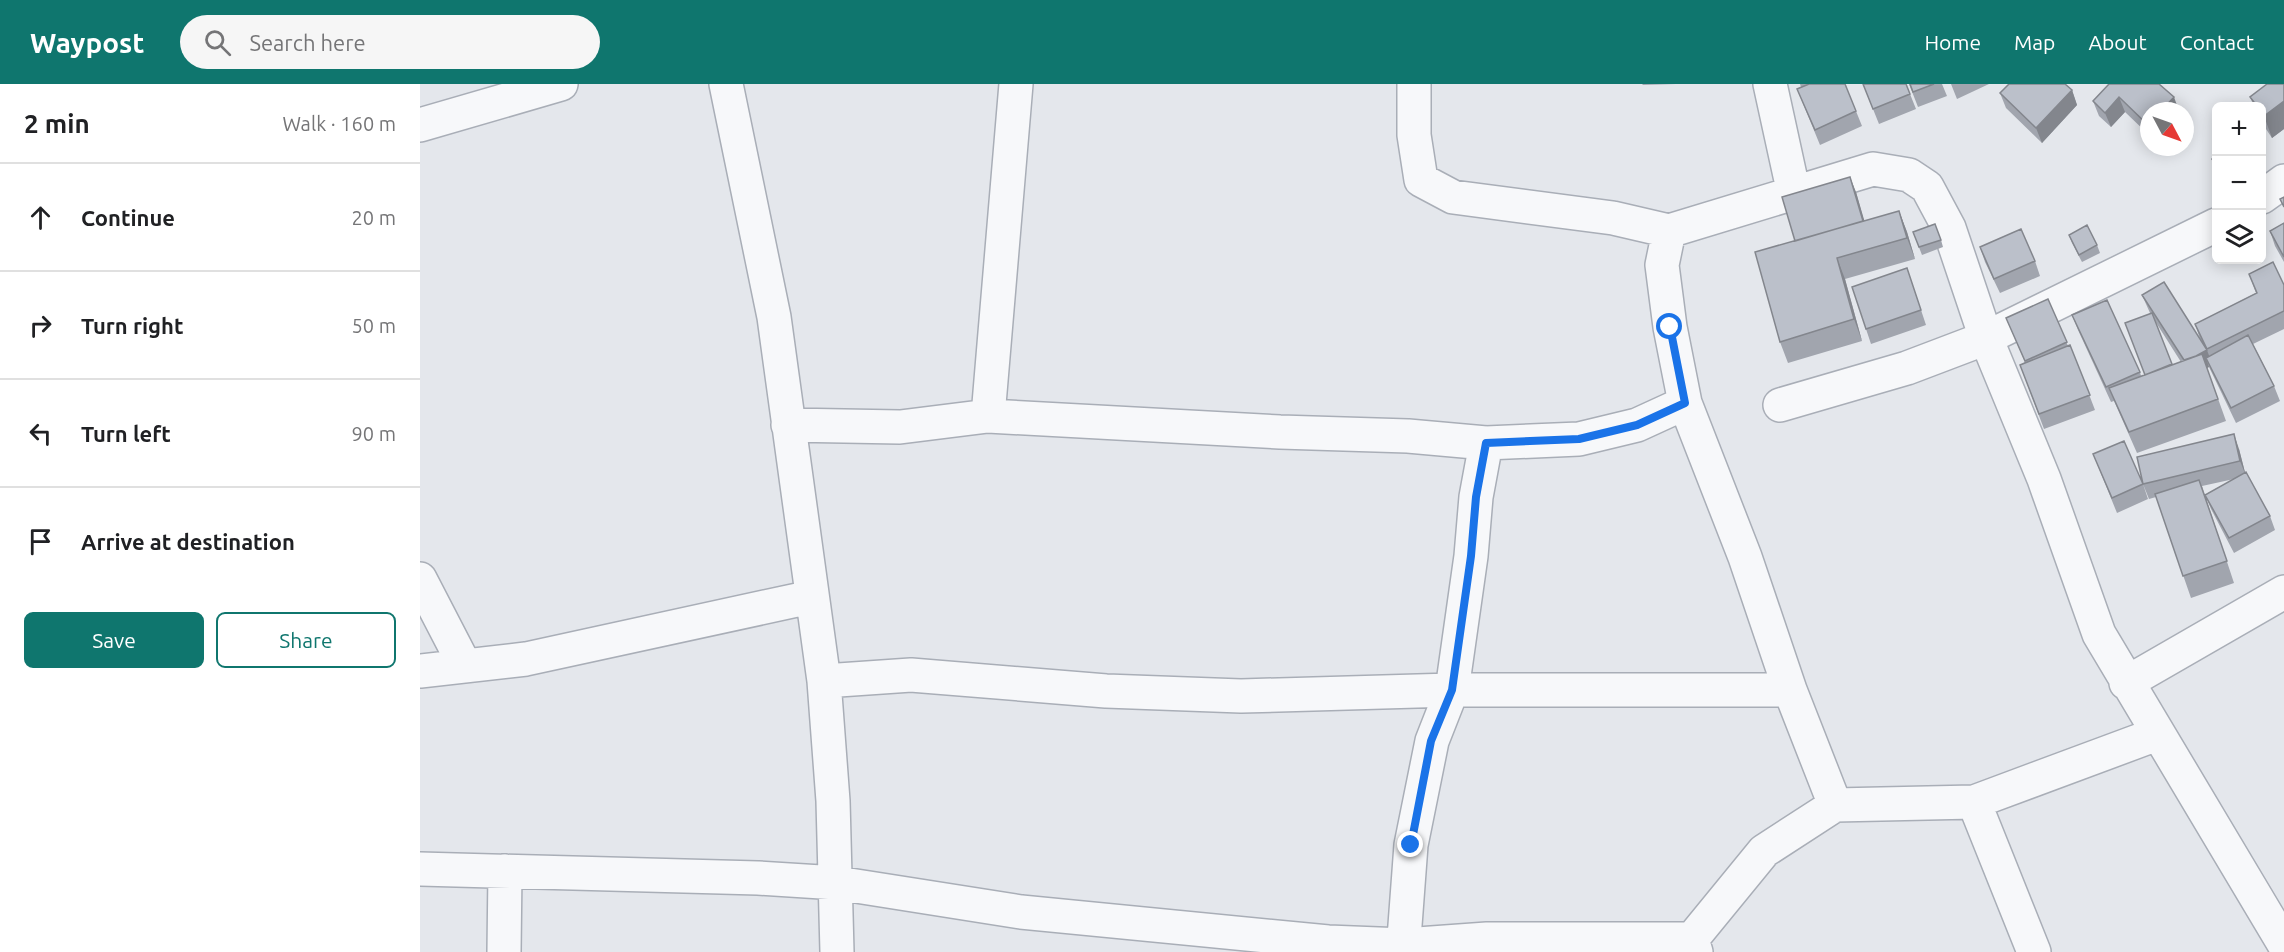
<!DOCTYPE html>
<meta charset="utf-8">
<style>
:root{--surface:#fff;--page:#f6f6f6;--text:#202124;--muted:#757577;--line:#e0e0e0;--accent:#0f766e}
body{margin:0;font-family:Ubuntu,sans-serif;background:var(--page);color:var(--text)}
.controls{position:absolute;right:18px;top:18px;display:grid;overflow:hidden;border-radius:9px;box-shadow:0 3px 15px #0003}
.controls button{width:54px;height:54px;display:grid;place-items:center;padding:0;border:0;border-bottom:2px solid var(--line);background:var(--surface);color:var(--text);font:30px sans-serif}
.compass{position:absolute;left:1720px;top:18px;width:54px;height:54px;border-radius:50%;background:var(--surface);box-shadow:0 3px 15px #0003;rotate:131deg}
.stop{position:absolute;width:18px;height:18px;margin:-14px;border:4px solid #1a73e8;border-radius:50%;background:#fff}
.stop.end{background:#1a73e8;border-color:#fff;box-shadow:0 2px 6px #0008}
.list{margin:0;padding:0;list-style:none}
h2{display:flex;justify-content:space-between;align-items:center;height:78px;margin:0;padding:0 24px;font-size:26px}
h2 small{font-size:20px;font-weight:400;color:var(--muted)}
.list li{display:grid;grid-template-columns:39px 1fr auto;gap:18px;align-items:center;box-sizing:border-box;height:108px;padding:0 24px;border-top:2px solid var(--line)}
.list b{display:block;font-size:22px;white-space:nowrap}
.list em{font-size:20px;font-style:normal;color:var(--muted)}
.actions{display:flex;gap:12px;padding:18px 24px}
.actions a{flex:1;padding:14px 0;border:2px solid var(--accent);border-radius:9px;text-align:center;font-size:21px;color:var(--accent)}
.actions .main{background:var(--accent);color:#fff}
.icon{flex:none;width:33px;height:33px;fill:none;stroke:currentColor;stroke-width:2;stroke-linecap:round;stroke-linejoin:round}
.map{position:relative;flex:none;width:1864px;height:868px;overflow:hidden}
header{display:flex;align-items:center;gap:36px;box-sizing:border-box;height:84px;padding:0 30px;background:var(--accent);color:#fff}
header strong{font-size:28px}
nav{display:flex;gap:33px;margin-inline-start:auto;font-size:21px}
.search{width:420px;height:54px;background:var(--page);display:flex;align-items:center;gap:15px;box-sizing:border-box;padding:0 21px;border-radius:33px;color:var(--muted);font-size:22px}
main{display:flex}
aside{flex:1;background:var(--surface)}
.map>svg:first-child{display:block}
</style>
<header>
<strong>Waypost</strong>
<div class="search"><svg class="icon" aria-label="search" viewBox="0 0 24 24"><circle cx="10" cy="10" r="6"/><path d="M15 15l6 6"/></svg>Search here</div>
<nav><a>Home</a><a>Map</a><a>About</a><a>Contact</a></nav>
</header>
<main>
<aside>
<h2>2 min<small>Walk · 160 m</small></h2>
<ul class="list">
<li><svg class="icon" aria-label="ahead" viewBox="0 0 24 24"><path d="M12 20V5M6 11l6-6 6 6"/></svg><div><b>Continue</b></div><em>20 m</em></li>
<li><svg class="icon" aria-label="right" viewBox="0 0 24 24"><path d="M7 20v-9h11M14 6l5 5-5 5"/></svg><div><b>Turn right</b></div><em>50 m</em></li>
<li><svg class="icon" aria-label="left" viewBox="0 0 24 24"><path d="M17 20v-9H6M10 6l-5 5 5 5"/></svg><div><b>Turn left</b></div><em>90 m</em></li>
<li><svg class="icon" aria-label="arrive" viewBox="0 0 24 24"><path d="M6 21V4h12l-3 4 3 4H6"/></svg><div><b>Arrive at destination</b></div></li>
</ul>
<div class="actions"><a class="main">Save</a><a>Share</a></div>
</aside>
<div class="map">
<svg width="1864" height="868" viewBox="0 0 1864 868">
<rect width="100%" height="100%" fill="#e4e7ec"/>
<g fill="none" stroke-linecap="round" stroke-linejoin="round">
<g stroke="#a9aeb7" stroke-width="36">
<path id="minor" d="M 306,0 L 354,233 L 404,597 L 413,717 L 417,868
M 994,0 L 994,51 L 1001,96 L 1033,113 L 1193,134 L 1249,147
M 1350,0 L 1374,110
M 0,41 L 141,0
M 1842,113 L 1864,97
M 1360,321 L 1487,284 L 1566,254 L 1796,141
M 568,332 L 596,0
M 368,341 L 480,343 L 568,332 L 860,348 L 988,352 L 1066,359
M 0,495 L 45,582
M 0,587 L 106,575 L 391,513
M 404,597 L 491,591 L 686,607 L 821,612 L 1032,606 L 1370,606
M 1706,599 L 1864,508
M 1554,718 L 1614,868
M 1415,721 L 1370,606 L 1325,473 L 1265,319 L 1250,243 L 1242,181 L 1249,147 L 1453,85 L 1489,91 L 1507,103 L 1529,144 L 1566,254 L 1624,395 L 1679,550 L 1864,860
M 0,785 L 338,794 L 417,799 L 601,828 L 908,858 L 984,861 L 1067,855 L 1272,855
M 84,868 L 85,787
M 983,868 L 991,761 L 1012,657 L 1032,606 L 1051,472 L 1056,413 L 1066,359 L 1159,355 L 1217,341 L 1265,319
M 1276,868 L 1272,855 L 1344,767 L 1415,721 L 1554,718 L 1737,650"/>
</g>
<use href="#minor" stroke="#f7f8fa" stroke-width="33"/>
</g>
<path fill="#a1a5ae" fill-rule="evenodd" d="M 1222,0 L 1256,0 L 1223,1 Z
M 1380,0 L 1425,0 L 1442,42 L 1400,61 L 1377,5 L 1384,2 L 1381,3 Z
M 1443,0 L 1486,0 L 1496,25 L 1459,40 Z
M 1489,0 L 1522,0 L 1527,12 L 1498,23 Z
M 1531,0 L 1569,0 L 1537,15 Z
M 1864,0 L 1864,45 L 1852,54 L 1842,39 L 1842,22 L 1834,22 L 1830,13 Z
M 1743,3 L 1729,27 L 1729,51 L 1705,28 L 1691,43 L 1679,32 L 1673,17 Z
M 1652,6 L 1657,21 L 1622,59 L 1586,24 L 1580,9 Z
M 1436,108 L 1444,137 L 1479,127 L 1487,148 L 1495,175 L 1425,195 L 1442,257 L 1368,279 L 1360,258 L 1375,157 Z
M 1864,139 L 1864,178 L 1855,162 L 1850,147 Z
M 1493,148 L 1521,156 L 1523,163 L 1502,171 Z
M 1649,151 L 1677,161 L 1680,169 L 1662,178 L 1652,159 Z
M 1560,163 L 1615,177 L 1620,192 L 1580,209 L 1565,178 Z
M 1487,184 L 1506,241 L 1451,260 L 1446,245 Z
M 1829,190 L 1864,201 L 1864,245 L 1833,260 L 1854,302 L 1860,317 L 1816,339 L 1789,283 L 1787,284 L 1806,337 L 1717,369 L 1694,317 L 1691,318 L 1658,246 L 1652,231 L 1720,288 L 1721,292 L 1725,291 L 1730,229 L 1722,211 L 1780,255 L 1775,240 L 1836,209 ZM 1735,237 L 1761,278 L 1752,281 Z
M 1628,215 L 1648,262 L 1650,261 L 1675,326 L 1624,345 L 1600,281 L 1605,278 L 1586,234 Z
M 1819,365 L 1825,389 L 1850,432 L 1855,446 L 1814,469 L 1791,425 L 1785,411 L 1814,395 L 1782,402 L 1814,499 L 1771,514 L 1736,413 L 1729,415 L 1723,400 Z
M 1673,370 L 1723,400 L 1728,415 L 1697,429 Z"/>
<path fill="#83868d" d="M 1652,6 L 1657,21 L 1622,59 L 1616,44 Z
M 1699,13 L 1705,28 L 1691,43 L 1685,29 Z
M 1754,13 L 1759,27 L 1741,27 Z
M 1864,17 L 1864,45 L 1852,54 L 1844,32 Z
M 1430,93 L 1436,108 L 1450,156 L 1444,141 Z
M 1479,127 L 1487,148 L 1495,175 L 1487,154 Z
M 1417,174 L 1425,195 L 1442,257 L 1434,235 Z
M 1787,266 L 1792,280 L 1786,274 L 1789,283 L 1787,284 L 1806,337 L 1787,284 L 1766,279 Z
M 1814,350 L 1819,365 L 1826,392 L 1820,377 Z"/>
<path fill="#bbc0ca" stroke="#83868d" stroke-width="1.5" d="M 1389,0 L 1425,0 L 1436,27 L 1395,46 L 1377,5 Z
M 1443,0 L 1486,0 L 1490,10 L 1453,25 Z
M 1490,0 L 1514,0 L 1493,8 Z
M 1589,0 L 1645,0 L 1652,6 L 1616,44 L 1580,9 Z
M 1689,0 L 1739,0 L 1754,13 L 1741,27 L 1729,27 L 1728,41 L 1699,13 L 1685,29 L 1673,17 Z
M 1847,0 L 1864,0 L 1864,17 L 1844,32 L 1842,28 L 1842,22 L 1837,22 L 1830,13 Z
M 1797,73 L 1797,82 L 1792,75 Z
M 1430,93 L 1443,137 L 1375,157 L 1362,113 Z
M 1864,113 L 1864,123 L 1860,115 Z
M 1479,127 L 1487,154 L 1417,174 L 1434,235 L 1360,258 L 1335,168 Z
M 1864,139 L 1864,173 L 1850,147 Z
M 1515,140 L 1521,156 L 1499,163 L 1493,148 Z
M 1667,141 L 1677,161 L 1659,171 L 1649,151 Z
M 1601,145 L 1615,177 L 1574,195 L 1560,163 Z
M 1853,178 L 1864,201 L 1864,227 L 1787,265 L 1775,240 L 1837,209 L 1829,190 Z
M 1487,184 L 1501,226 L 1446,245 L 1432,203 Z
M 1744,198 L 1787,266 L 1776,272 L 1764,276 L 1722,211 Z
M 1628,215 L 1647,258 L 1605,277 L 1586,234 Z
M 1687,216 L 1720,288 L 1686,303 L 1652,231 Z
M 1732,229 L 1752,280 L 1725,291 L 1705,239 Z
M 1828,251 L 1854,302 L 1811,324 L 1786,274 Z
M 1650,261 L 1670,311 L 1619,330 L 1600,281 Z
M 1782,270 L 1798,315 L 1709,348 L 1689,304 Z
M 1814,350 L 1820,377 L 1723,400 L 1717,373 Z
M 1704,357 L 1723,400 L 1692,414 L 1673,370 Z
M 1826,388 L 1850,432 L 1809,454 L 1785,411 Z
M 1779,396 L 1807,477 L 1763,492 L 1735,410 Z"/>
<g fill="none" stroke-linecap="round" stroke-linejoin="round">
<path stroke="#1a73e8" stroke-width="8" d="M 991,761 L 1011,657 L 1032,606 L 1051,472 L 1056,413 L 1066,359 L 1159,355 L 1217,341 L 1265,319 L 1250,243"/>
</g>
</svg>
<div class="controls">
<button>+</button>
<button>−</button>
<button><svg class="icon" aria-label="layers" viewBox="0 0 24 24"><path d="M12 4l9 5-9 5-9-5zM3 14l9 5 9-5"/></svg></button>
</div>
<svg class="compass" viewBox="-18 -18 36 36"><path d="M0-13l5 13h-10z" fill="#e53935"/><path d="M0 13l5-13h-10z" fill="#757577"/></svg>
<div class="stop" style="left:1250px;top:243px"></div>
<div class="stop end" style="left:991px;top:761px"></div>
</div>
</main>
